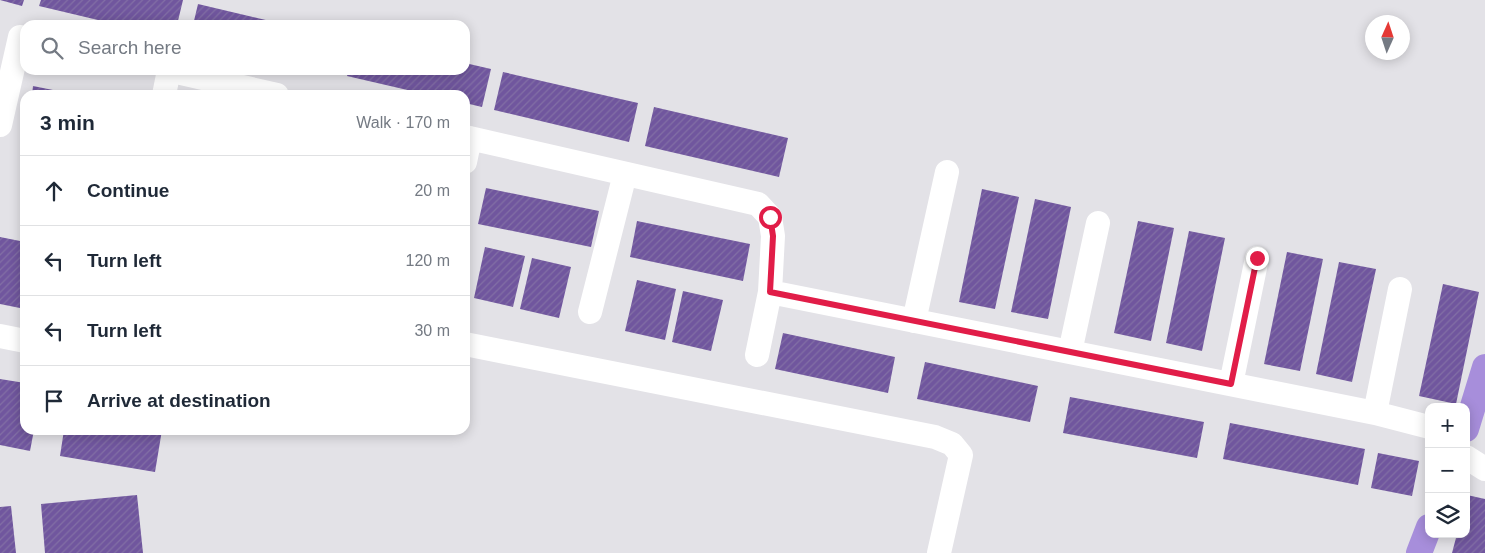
<!DOCTYPE html>
<meta charset="utf-8">
<style>
:root{--surface:#fff;--page:#f2f2f3;--text:#1f2937;--muted:#747a83;--line:#e0e1e3}
body{margin:0;font-family:Arial,sans-serif;background:var(--page);color:var(--text)}
.controls{position:absolute;right:15px;bottom:15px;display:grid;overflow:hidden;border-radius:10px;box-shadow:0 2px 12px #0003}
.controls button{width:45px;height:45px;display:grid;place-items:center;padding:0;border:0;border-bottom:1px solid var(--line);background:var(--surface);color:var(--text);font:25px sans-serif}
.compass{position:absolute;left:1365px;top:15px;width:45px;height:45px;border-radius:50%;background:var(--surface);box-shadow:0 2px 12px #0003;rotate:3deg}
.stop{position:absolute;width:15px;height:15px;margin:-11px;border:4px solid #e11d48;border-radius:50%;background:#fff}
.stop.end{background:#e11d48;border-color:#fff;box-shadow:0 1px 5px #0008}
.list{margin:0;padding:0;list-style:none}
h2{display:flex;justify-content:space-between;align-items:center;height:65px;margin:0;padding:0 20px;font-size:21px}
h2 small{font-size:16px;font-weight:400;color:var(--muted)}
.list li{display:grid;grid-template-columns:32px 1fr auto;gap:15px;align-items:center;box-sizing:border-box;height:70px;padding:0 20px;border-top:1px solid var(--line)}
.list b{display:block;font-size:19px;white-space:nowrap}
.list em{font-size:16px;font-style:normal;color:var(--muted)}
.icon{flex:none;width:28px;height:28px;fill:none;stroke:currentColor;stroke-width:2;stroke-linecap:round;stroke-linejoin:round}
.map{position:relative;flex:none;width:1485px;height:553px;overflow:hidden}
.search{position:absolute;background:var(--surface);box-shadow:0 2px 12px #0003;left:20px;top:20px;width:450px;height:55px;display:flex;align-items:center;gap:12px;box-sizing:border-box;padding:0 18px;border-radius:15px;color:var(--muted);font-size:19px}
.panel{position:absolute;background:var(--surface);box-shadow:0 2px 12px #0003;left:20px;top:90px;width:450px;height:345px;border-radius:15px}
.map>svg:first-child{display:block}
</style>
<div class="map">
<svg width="1485" height="553" viewBox="0 0 1485 553">
<defs>
<pattern id="building-hatch" width="6" height="6" patternUnits="userSpaceOnUse" patternTransform="scale(1.25)"><rect width="6" height="6" fill="#70569e"/><path d="M-1 1l2-2M0 6l6-6M5 7l2-2" fill="none" stroke="#826fa5"/></pattern>
</defs>
<rect width="100%" height="100%" fill="#e3e2e7"/>
<g fill="none" stroke-linecap="round" stroke-linejoin="round">
<path stroke="#a78edb" stroke-width="26" d="M 1466,429 L 1485,367
M 1419,553 L 1429,527"/>
</g>
<path fill="url(#building-hatch)" d="M 0,0 L 24,0 L 22,6 Z
M 41,0 L 183,0 L 177,25 L 119,25 L 39,6 Z
M 198,4 L 283,24 L 283,25 L 193,25 Z
M 465,63 L 491,69 L 482,107 L 465,103 L 465,95 L 429,95 L 347,76 L 349,70 L 465,70 Z
M 503,72 L 638,103 L 629,142 L 494,110 Z
M 33,86 L 73,94 L 73,95 L 32,95 Z
M 654,107 L 788,138 L 779,177 L 645,146 Z
M 486,188 L 599,211 L 591,247 L 478,224 Z
M 982,189 L 1019,197 L 995,309 L 959,302 Z
M 1035,199 L 1071,207 L 1048,319 L 1011,312 Z
M 637,221 L 750,244 L 743,281 L 630,257 Z
M 1138,221 L 1174,228 L 1151,341 L 1114,333 Z
M 1189,231 L 1225,238 L 1202,351 L 1166,343 Z
M 0,237 L 25,242 L 25,309 L 0,304 Z
M 485,247 L 525,256 L 513,307 L 474,298 Z
M 1287,252 L 1323,259 L 1300,371 L 1264,364 Z
M 532,258 L 571,267 L 559,318 L 520,309 Z
M 1339,262 L 1376,269 L 1352,382 L 1316,374 Z
M 637,280 L 676,289 L 665,340 L 625,331 Z
M 1443,284 L 1479,292 L 1456,404 L 1419,396 Z
M 683,291 L 723,300 L 711,351 L 672,342 Z
M 783,333 L 895,357 L 888,393 L 775,369 Z
M 925,362 L 1038,386 L 1030,422 L 917,399 Z
M 0,379 L 25,383 L 25,430 L 34,430 L 30,451 L 0,445 Z
M 1070,397 L 1204,422 L 1197,458 L 1063,433 Z
M 1230,423 L 1365,449 L 1358,485 L 1223,459 Z
M 64,430 L 162,430 L 155,472 L 60,456 Z
M 1378,453 L 1419,461 L 1412,496 L 1371,488 Z
M 137,495 L 143,553 L 45,553 L 41,504 Z
M 1467,495 L 1485,499 L 1485,553 L 1452,553 L 1457,534 L 1466,534 Z
M 11,506 L 16,553 L 0,553 L 0,507 Z"/>
<g fill="none" stroke-linecap="round" stroke-linejoin="round">
<path stroke="#fff" stroke-width="24" d="M 168,70 L 277,95
M 164,95 L 169,70
M 0,125 L 20,37
M 465,137 L 758,204 L 770,217 L 773,236 L 770,292 L 757,355
M 465,162 L 470,138
M 770,292 L 1375,413 L 1429,427
M 590,312 L 625,174
M 914,321 L 947,172
M 0,336 L 25,341
M 465,344 L 935,437 L 952,444 L 961,455 L 939,553
M 1070,352 L 1098,223
M 1231,384 L 1257,258
M 1375,413 L 1400,289
M 1466,457 L 1485,469"/>
</g>
<g fill="none" stroke-linecap="round" stroke-linejoin="round">
<path stroke="#e11d48" stroke-width="6" d="M 770,217 L 773,236 L 770,292 L 1231,384 L 1257,258"/>
</g>
</svg>
<div class="controls">
<button>+</button>
<button>−</button>
<button><svg class="icon" aria-label="layers" viewBox="0 0 24 24"><path d="M12 4l9 5-9 5-9-5zM3 14l9 5 9-5"/></svg></button>
</div>
<svg class="compass" viewBox="-18 -18 36 36"><path d="M0-13l5 13h-10z" fill="#e53935"/><path d="M0 13l5-13h-10z" fill="#747a83"/></svg>
<div class="stop" style="left:770px;top:217px"></div>
<div class="stop end" style="left:1257px;top:258px"></div>
<div class="search"><svg class="icon" aria-label="search" viewBox="0 0 24 24"><circle cx="10" cy="10" r="6"/><path d="M15 15l6 6"/></svg>Search here</div>
<section class="panel">
<h2>3 min<small>Walk · 170 m</small></h2>
<ul class="list">
<li><svg class="icon" aria-label="ahead" viewBox="0 0 24 24"><path d="M12 20V5M6 11l6-6 6 6"/></svg><div><b>Continue</b></div><em>20 m</em></li>
<li><svg class="icon" aria-label="left" viewBox="0 0 24 24"><path d="M17 20v-9H6M10 6l-5 5 5 5"/></svg><div><b>Turn left</b></div><em>120 m</em></li>
<li><svg class="icon" aria-label="left" viewBox="0 0 24 24"><path d="M17 20v-9H6M10 6l-5 5 5 5"/></svg><div><b>Turn left</b></div><em>30 m</em></li>
<li><svg class="icon" aria-label="arrive" viewBox="0 0 24 24"><path d="M6 21V4h12l-3 4 3 4H6"/></svg><div><b>Arrive at destination</b></div></li>
</ul>
</section>
</div>
